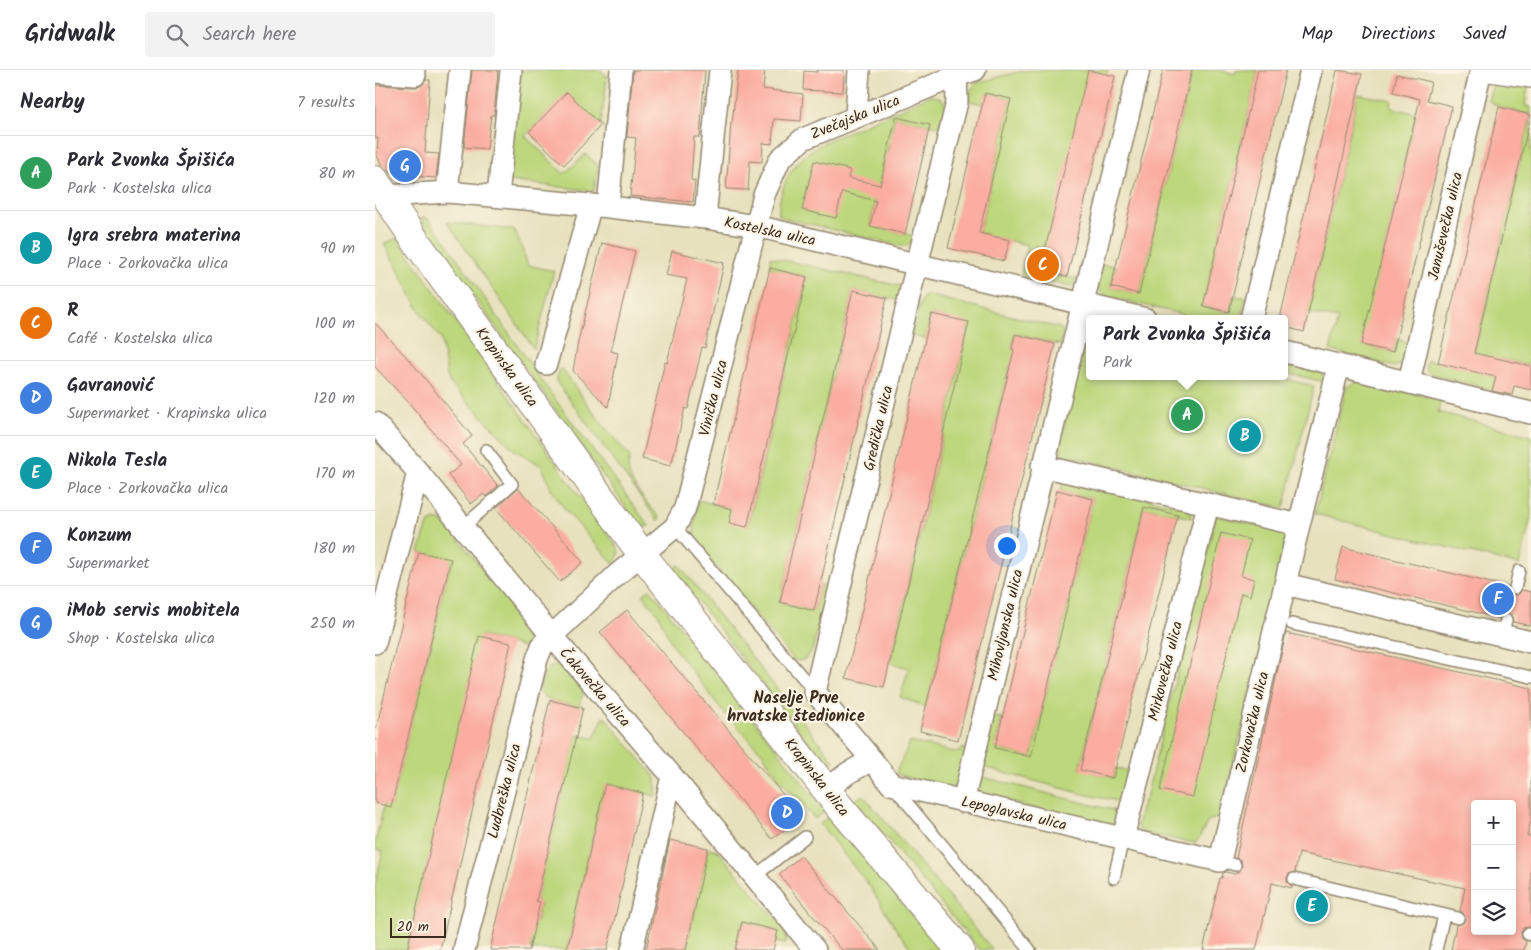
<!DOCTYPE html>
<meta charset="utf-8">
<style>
:root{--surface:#fff;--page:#f2f2f3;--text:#2b2b33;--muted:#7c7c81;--line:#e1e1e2;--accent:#c8321e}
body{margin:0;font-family:Kalam,sans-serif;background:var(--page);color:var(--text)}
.controls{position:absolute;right:15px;bottom:15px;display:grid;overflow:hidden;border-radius:5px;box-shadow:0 2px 8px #0003}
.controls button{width:45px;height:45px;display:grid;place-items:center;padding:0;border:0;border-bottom:1px solid var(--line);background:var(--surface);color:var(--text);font:25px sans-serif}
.scale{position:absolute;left:15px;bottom:12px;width:56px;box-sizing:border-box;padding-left:5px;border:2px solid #3b2a1e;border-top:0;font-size:14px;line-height:18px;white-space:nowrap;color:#3b2a1e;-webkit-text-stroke:4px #fcf5e5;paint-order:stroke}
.you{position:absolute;left:631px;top:475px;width:18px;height:18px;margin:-12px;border:4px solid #fff;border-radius:50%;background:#1a73e8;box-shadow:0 0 0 8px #1a73e833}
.badge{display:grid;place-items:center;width:32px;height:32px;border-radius:50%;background:var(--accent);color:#fff;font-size:16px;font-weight:700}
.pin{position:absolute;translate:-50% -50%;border:2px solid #fff;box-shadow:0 1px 5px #0006}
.popup{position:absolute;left:711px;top:245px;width:202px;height:65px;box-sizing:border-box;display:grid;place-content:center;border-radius:5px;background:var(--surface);filter:drop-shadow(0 1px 4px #0005);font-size:16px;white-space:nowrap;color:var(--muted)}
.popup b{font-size:19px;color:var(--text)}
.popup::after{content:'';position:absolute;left:50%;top:100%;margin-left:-10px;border:10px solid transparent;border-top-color:var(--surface)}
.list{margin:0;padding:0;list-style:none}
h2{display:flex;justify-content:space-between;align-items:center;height:65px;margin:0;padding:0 20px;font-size:21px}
h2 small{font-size:16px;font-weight:400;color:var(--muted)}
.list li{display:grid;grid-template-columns:32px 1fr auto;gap:15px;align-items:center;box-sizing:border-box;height:75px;padding:0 20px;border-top:1px solid var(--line)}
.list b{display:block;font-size:19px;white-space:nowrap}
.list p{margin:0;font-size:16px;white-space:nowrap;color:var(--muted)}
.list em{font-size:16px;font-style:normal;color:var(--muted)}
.icon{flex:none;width:28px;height:28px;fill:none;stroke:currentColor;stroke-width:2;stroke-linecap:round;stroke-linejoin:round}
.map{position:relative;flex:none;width:1156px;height:880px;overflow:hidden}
header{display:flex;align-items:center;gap:30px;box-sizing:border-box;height:70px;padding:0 25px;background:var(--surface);border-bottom:1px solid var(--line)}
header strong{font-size:24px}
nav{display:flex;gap:28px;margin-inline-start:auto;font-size:18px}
.search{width:350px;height:45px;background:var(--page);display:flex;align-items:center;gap:12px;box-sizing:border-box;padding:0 18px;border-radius:5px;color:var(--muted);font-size:19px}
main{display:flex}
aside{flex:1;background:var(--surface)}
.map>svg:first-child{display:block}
</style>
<header>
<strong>Gridwalk</strong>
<div class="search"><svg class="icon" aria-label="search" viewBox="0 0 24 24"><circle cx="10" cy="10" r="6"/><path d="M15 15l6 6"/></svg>Search here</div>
<nav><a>Map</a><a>Directions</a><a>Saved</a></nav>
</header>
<main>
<aside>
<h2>Nearby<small>7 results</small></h2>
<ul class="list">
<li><span class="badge" style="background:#2e9e5b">A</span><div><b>Park Zvonka Špišića</b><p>Park · Kostelska ulica</p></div><em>80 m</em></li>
<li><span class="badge" style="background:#0f9aa8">B</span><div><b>Igra srebra materina</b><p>Place · Zorkovačka ulica</p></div><em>90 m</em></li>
<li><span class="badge" style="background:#e8710a">C</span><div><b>R</b><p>Café · Kostelska ulica</p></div><em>100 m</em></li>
<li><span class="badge" style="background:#3f7fe0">D</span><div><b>Gavranović</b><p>Supermarket · Krapinska ulica</p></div><em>120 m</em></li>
<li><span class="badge" style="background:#0f9aa8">E</span><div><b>Nikola Tesla</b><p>Place · Zorkovačka ulica</p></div><em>170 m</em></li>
<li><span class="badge" style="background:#3f7fe0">F</span><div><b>Konzum</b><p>Supermarket</p></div><em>180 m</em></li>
<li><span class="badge" style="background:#3f7fe0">G</span><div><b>iMob servis mobitela</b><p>Shop · Kostelska ulica</p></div><em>250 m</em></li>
</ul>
</aside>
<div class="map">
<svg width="1156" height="880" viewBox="0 0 1156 880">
<rect width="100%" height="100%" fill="#fcf5e5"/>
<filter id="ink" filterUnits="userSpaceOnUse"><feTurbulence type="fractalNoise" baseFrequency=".02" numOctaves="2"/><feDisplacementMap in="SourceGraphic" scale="10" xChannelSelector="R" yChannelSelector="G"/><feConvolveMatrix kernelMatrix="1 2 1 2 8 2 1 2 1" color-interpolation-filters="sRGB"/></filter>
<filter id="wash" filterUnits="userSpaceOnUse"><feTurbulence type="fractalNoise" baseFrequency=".0096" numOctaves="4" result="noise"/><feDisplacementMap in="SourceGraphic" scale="20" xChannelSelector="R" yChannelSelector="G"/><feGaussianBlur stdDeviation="1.12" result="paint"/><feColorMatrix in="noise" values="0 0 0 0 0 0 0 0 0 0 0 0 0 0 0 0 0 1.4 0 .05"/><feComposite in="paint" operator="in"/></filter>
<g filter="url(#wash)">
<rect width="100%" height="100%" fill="#e8e1be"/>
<path fill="#bcd77c" stroke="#7c804d" d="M 142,0 L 226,0 L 232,7 L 226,55 L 192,23 L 150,66 L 189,104 L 211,84 L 223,95 L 219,121 L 134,111 Z
M 651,0 L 733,0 L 666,201 L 702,209 L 696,216 L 692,216 L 646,205 L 652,175 L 604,163 L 636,29 L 611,23 L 608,34 L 594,31 L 596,20 L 601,13 Z
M 817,0 L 844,0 L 860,4 L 861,0 L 883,0 L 828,236 L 854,242 L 858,226 L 871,227 L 866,249 L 826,249 L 731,226 L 724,220 L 723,214 L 727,194 L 741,196 L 736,217 L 764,224 Z
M 1127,11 L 1153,15 L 1150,36 L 1156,37 L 1156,284 L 1153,295 L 1125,289 L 1118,320 L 1056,304 C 1050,300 1050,297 1052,290 L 1095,300 L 1156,45 L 1124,37 L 1113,30 L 1119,12 Z
M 983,24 L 1017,30 L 1016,37 L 1041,44 L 987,275 L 1018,282 L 1021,269 L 1032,272 L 1028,293 L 1020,297 L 955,280 L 963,249 L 933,243 Z
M 554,26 C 577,25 569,42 566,57 L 520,47 L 495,155 L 539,166 C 537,172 533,177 526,176 L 409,148 L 404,145 C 403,125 412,103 426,89 C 442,72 473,63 494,53 C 514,45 534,35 554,26 Z
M 51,147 L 66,165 L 174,321 L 274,456 L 269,457 L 263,454 L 54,164 L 46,149 Z
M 72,152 L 140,160 L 153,195 L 179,201 L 159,279 Z
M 22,168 L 200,420 L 243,478 L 244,485 L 239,494 L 191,441 L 176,419 L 167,396 L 138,379 L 75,313 L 72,306 L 66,269 L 44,240 L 23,199 L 9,174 Z
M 395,187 L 529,217 L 525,231 L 478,220 L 405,532 L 439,541 L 445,515 L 454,517 L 437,581 L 430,589 L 424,591 L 419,590 L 320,472 L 319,457 L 323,430 L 357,439 L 373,456 L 432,207 L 395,198 Z
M 553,225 L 685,258 L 688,260 L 685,275 L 640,264 L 637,279 L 648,282 L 644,297 L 635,295 L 551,637 L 525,627 L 534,598 L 515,593 L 594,253 L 556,244 L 550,269 L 537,266 L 546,231 L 549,227 Z
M 714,267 L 714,306 L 897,306 L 939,316 L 909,438 L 687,384 L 685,375 L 710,270 Z
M 910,292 L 941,300 L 948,305 L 950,312 L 910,303 Z
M 186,298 L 227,354 L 255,387 C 246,408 272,432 285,448 L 283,451 L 181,311 Z
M 983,310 L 1066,330 L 1063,342 L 1156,366 L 1156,448 L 1144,495 L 940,444 L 971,318 Z
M 689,408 L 811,438 L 816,444 L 816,448 L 769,437 L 705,699 L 738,708 L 741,698 L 755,701 L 747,732 L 712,725 L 604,696 L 618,647 L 627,648 L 620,678 L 656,687 L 718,429 L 685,421 Z
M 841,446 L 911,462 L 905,503 L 845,747 L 833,751 L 823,770 L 820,773 L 767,763 L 762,756 L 768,731 L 770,732 Z
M 60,450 L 67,452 L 75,459 L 157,560 L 152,579 L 136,573 L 105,566 L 32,880 L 0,880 L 0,815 L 8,781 L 0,779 L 0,773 L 9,735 L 16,736 L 76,490 L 44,482 L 53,454 Z
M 304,495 L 459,691 L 454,693 L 449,692 L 298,500 Z
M 275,519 L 450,741 L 440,749 L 404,709 L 389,685 L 348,641 L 299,578 L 283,544 L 268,525 Z
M 184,594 L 206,619 L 208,623 L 204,637 L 175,630 L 164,623 C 168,607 167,598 184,594 Z
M 229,646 L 281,708 L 281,726 L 230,715 L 192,880 L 155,880 L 156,872 L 147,870 L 161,852 L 165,833 L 161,831 L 201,665 L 219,668 Z
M 535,672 L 580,682 L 585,682 L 588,678 L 591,679 L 583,712 L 576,719 L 524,705 L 521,702 Z
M 600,705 L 749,743 L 741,756 L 736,756 L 604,725 L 599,721 Z
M 488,725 L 618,880 L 605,880 L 480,730 Z
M 454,746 L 566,880 L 537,880 L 523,862 L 495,817 L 445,754 Z
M 333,778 L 342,780 L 408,857 L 411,867 L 411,874 L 400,872 L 402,861 L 367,852 L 360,880 L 311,880 Z"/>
<g id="blocks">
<path fill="#faada0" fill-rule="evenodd" d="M 97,0 L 123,0 L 119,45 L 116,45 L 112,79 L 89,77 Z
M 258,0 L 330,0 L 325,67 L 319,67 L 316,110 L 320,111 L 318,132 L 255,126 L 261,68 L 252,67 Z
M 363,0 L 390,0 L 388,19 L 428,24 L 426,51 L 399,49 L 397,74 L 388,73 L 387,92 L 375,91 L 373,120 L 351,119 L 356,53 L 357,53 Z
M 442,0 L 469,0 L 468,22 L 428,20 L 429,1 L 442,2 Z
M 713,0 L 740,6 L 692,207 L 665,201 Z
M 788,0 L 817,0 L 764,224 L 736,217 Z
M 883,0 L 911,0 L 854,242 L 828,236 Z
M 962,0 L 987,4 L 929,262 L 910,257 L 910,249 L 905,249 Z
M 1022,4 L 1056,12 L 1052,30 L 1077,36 L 1018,282 L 986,275 L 1045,29 L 1018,22 Z
M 51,10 L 55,10 L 50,83 L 64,84 L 61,108 L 19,105 L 7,96 L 2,86 L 3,68 L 0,68 L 0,15 L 40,17 L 46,16 Z
M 192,22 L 226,55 L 189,95 L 154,62 Z
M 610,23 L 636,29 L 604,163 L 635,170 L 629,191 L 573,178 Z
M 1124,37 L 1156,45 L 1099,283 L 1156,296 L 1156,320 L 1139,316 L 1137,325 L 1117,321 L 1121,307 L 1063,293 Z
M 521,47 L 555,55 L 530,164 L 495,156 L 501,131 L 467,122 L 461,148 L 427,140 L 439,91 L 475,100 L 473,108 L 505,115 Z
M 227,173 L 260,181 L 236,281 L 243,283 L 233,337 L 198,301 L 203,272 Z
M 297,181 L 349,193 L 330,278 L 327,277 L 313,339 L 310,338 L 296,396 L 267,389 L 290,292 L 292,293 L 312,209 L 291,205 Z
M 395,198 L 432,207 L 372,457 L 354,453 L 357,439 L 338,434 Z
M 478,220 L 512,228 L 439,541 L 405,532 Z
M 556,244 L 594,252 L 509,617 L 471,608 Z
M 0,253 L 37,293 L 97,366 L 88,374 L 123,416 L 111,427 L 109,424 L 96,434 L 73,405 L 86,395 L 34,333 L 0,297 Z
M 640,264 L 680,274 L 583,670 L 545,661 L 639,280 L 637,279 Z
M 143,418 L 208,492 L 185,512 L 121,438 Z
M 682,420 L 718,429 L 656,687 L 620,678 Z
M 769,437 L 803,445 L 738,708 L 705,700 Z
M 846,463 L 875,470 L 866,506 L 879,509 L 875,526 L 866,523 L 818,727 L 785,720 Z
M 968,477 L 1133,517 L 1133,521 L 1138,525 L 1143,525 L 1147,520 L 1156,522 L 1156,556 L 1138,552 L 1137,545 L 1132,543 L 1126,544 L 1124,548 L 960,509 Z
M 44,482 L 76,489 L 16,737 L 0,733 L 0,663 Z
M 252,540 L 427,747 L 397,769 L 225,562 Z
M 911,563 L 1156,618 L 1156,750 L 1152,766 L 1156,766 L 1156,852 L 1155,857 L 1148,858 L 1146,862 L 1147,869 L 1151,871 L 1149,880 L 1076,880 L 1081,855 L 1088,853 L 1090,849 L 1088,843 L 1085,841 L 1090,818 L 924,783 L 920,802 L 914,804 L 912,808 L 912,812 L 917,816 L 917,818 L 897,813 L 881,880 L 828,880 L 845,808 L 847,808 L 848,803 L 851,802 L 859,804 L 865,801 L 867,796 L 866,790 L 861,788 ZM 1100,734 L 1137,734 L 1137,861 L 1100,861 Z
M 104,566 L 136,573 L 116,660 L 65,880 L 32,880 Z
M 175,630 L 208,638 L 161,831 L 165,832 L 154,880 L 115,880 Z
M 230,714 L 268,723 L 239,852 L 232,880 L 192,880 Z
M 295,770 L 333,778 L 311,880 L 271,880 Z
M 426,786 L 455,821 L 505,880 L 467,880 L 432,839 L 404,804 Z
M 367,852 L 403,861 L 398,880 L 360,880 Z"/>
</g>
</g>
<g filter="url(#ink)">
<use href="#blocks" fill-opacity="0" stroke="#92866e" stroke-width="1"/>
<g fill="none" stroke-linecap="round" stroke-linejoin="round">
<g stroke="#92866e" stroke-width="14">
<path id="lane" d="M 88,457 L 137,414 L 111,380
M 300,457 L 440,622
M 1140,518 L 1144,501
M 917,554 L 1156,607
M 1127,565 L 1131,550
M 518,716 L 655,880
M 845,791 L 860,795
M 380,806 L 430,767
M 739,808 L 748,768
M 919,809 L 1083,848
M 1153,864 L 1156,865
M 1061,880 L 1069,845"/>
</g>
<g stroke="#92866e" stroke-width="24">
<path id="street" d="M 1108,0 L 1156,7
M 0,2 L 40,5
M 481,46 L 484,0
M 72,122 L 85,0
M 10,126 L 72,122 L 216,135 L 330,148 L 381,156 L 771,249
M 123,126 L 136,0
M 233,137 L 246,0
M 330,148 L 345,0
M 876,249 L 936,0
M 910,282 L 1156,343
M 171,294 L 216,135
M 1034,312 L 1106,0
M 0,353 L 43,402 L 176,565 L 297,706 L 440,880
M 667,396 L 924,455
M 910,514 L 1156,572
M 0,573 L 43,402
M 497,690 L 440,622 L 537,215 L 582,32 L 581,0
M 451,720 L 473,703 L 497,690 L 516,714 L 845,791 L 924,455 L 964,295
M 588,732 L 764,0
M 748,768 L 833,435
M 89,880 L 162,589 L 168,574 L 244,503 L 300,457 L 310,438 L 389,125 L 405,89 L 428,69 L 581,6 L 600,0
M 257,880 L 297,706"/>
</g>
<g stroke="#92866e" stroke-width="30">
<path id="secondary" d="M 0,110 L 40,170 L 266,483 L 464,736 L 585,880"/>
</g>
<use href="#lane" stroke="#fff" stroke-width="11"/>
<use href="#street" stroke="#fff" stroke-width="21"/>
<use href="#secondary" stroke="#fff" stroke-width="28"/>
</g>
</g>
<g text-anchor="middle" stroke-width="4.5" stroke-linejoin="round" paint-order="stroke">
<g font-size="15" fill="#3b2a1e" stroke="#fcf5e5">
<text transform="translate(480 47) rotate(-22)" y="5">Zvečajska ulica</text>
<text transform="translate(1070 156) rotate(-77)" y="5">Januševečka ulica</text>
<text transform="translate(395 161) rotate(12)" y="5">Kostelska ulica</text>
<text transform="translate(132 297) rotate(54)" y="5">Krapinska ulica</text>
<text transform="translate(338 328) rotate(-76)" y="5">Vinička ulica</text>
<text transform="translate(503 358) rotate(-77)" y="5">Gredička ulica</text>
<text transform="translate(630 555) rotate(-77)" y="5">Mihovljanska ulica</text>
<text transform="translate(790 601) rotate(-76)" y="5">Mirkovečka ulica</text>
<text transform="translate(220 617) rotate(49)" y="5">Čakovečka ulica</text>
<text transform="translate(877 652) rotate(-77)" y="5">Zorkovačka ulica</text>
<text transform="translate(442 707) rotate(52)" y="5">Krapinska ulica</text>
<text transform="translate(129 721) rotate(-76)" y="5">Ludbreška ulica</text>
<text transform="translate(639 743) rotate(13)" y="5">Lepoglavska ulica</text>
</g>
<g font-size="16" font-weight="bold" fill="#3b2a1e" stroke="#fcf5e5">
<text x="421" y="633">Naselje Prve<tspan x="421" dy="18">hrvatske štedionice</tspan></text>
</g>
</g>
</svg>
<div class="controls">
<button>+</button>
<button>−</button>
<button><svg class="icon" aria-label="layers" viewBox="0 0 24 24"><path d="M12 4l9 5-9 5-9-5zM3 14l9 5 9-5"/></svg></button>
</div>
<div class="scale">20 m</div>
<div class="you"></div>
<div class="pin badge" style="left:812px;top:345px;background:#2e9e5b">A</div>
<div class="popup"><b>Park Zvonka Špišića</b>Park</div>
<div class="pin badge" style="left:870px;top:366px;background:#0f9aa8">B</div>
<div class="pin badge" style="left:668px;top:195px;background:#e8710a">C</div>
<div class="pin badge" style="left:412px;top:743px;background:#3f7fe0">D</div>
<div class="pin badge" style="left:937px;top:836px;background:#0f9aa8">E</div>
<div class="pin badge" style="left:1123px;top:529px;background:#3f7fe0">F</div>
<div class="pin badge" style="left:30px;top:96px;background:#3f7fe0">G</div>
</div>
</main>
